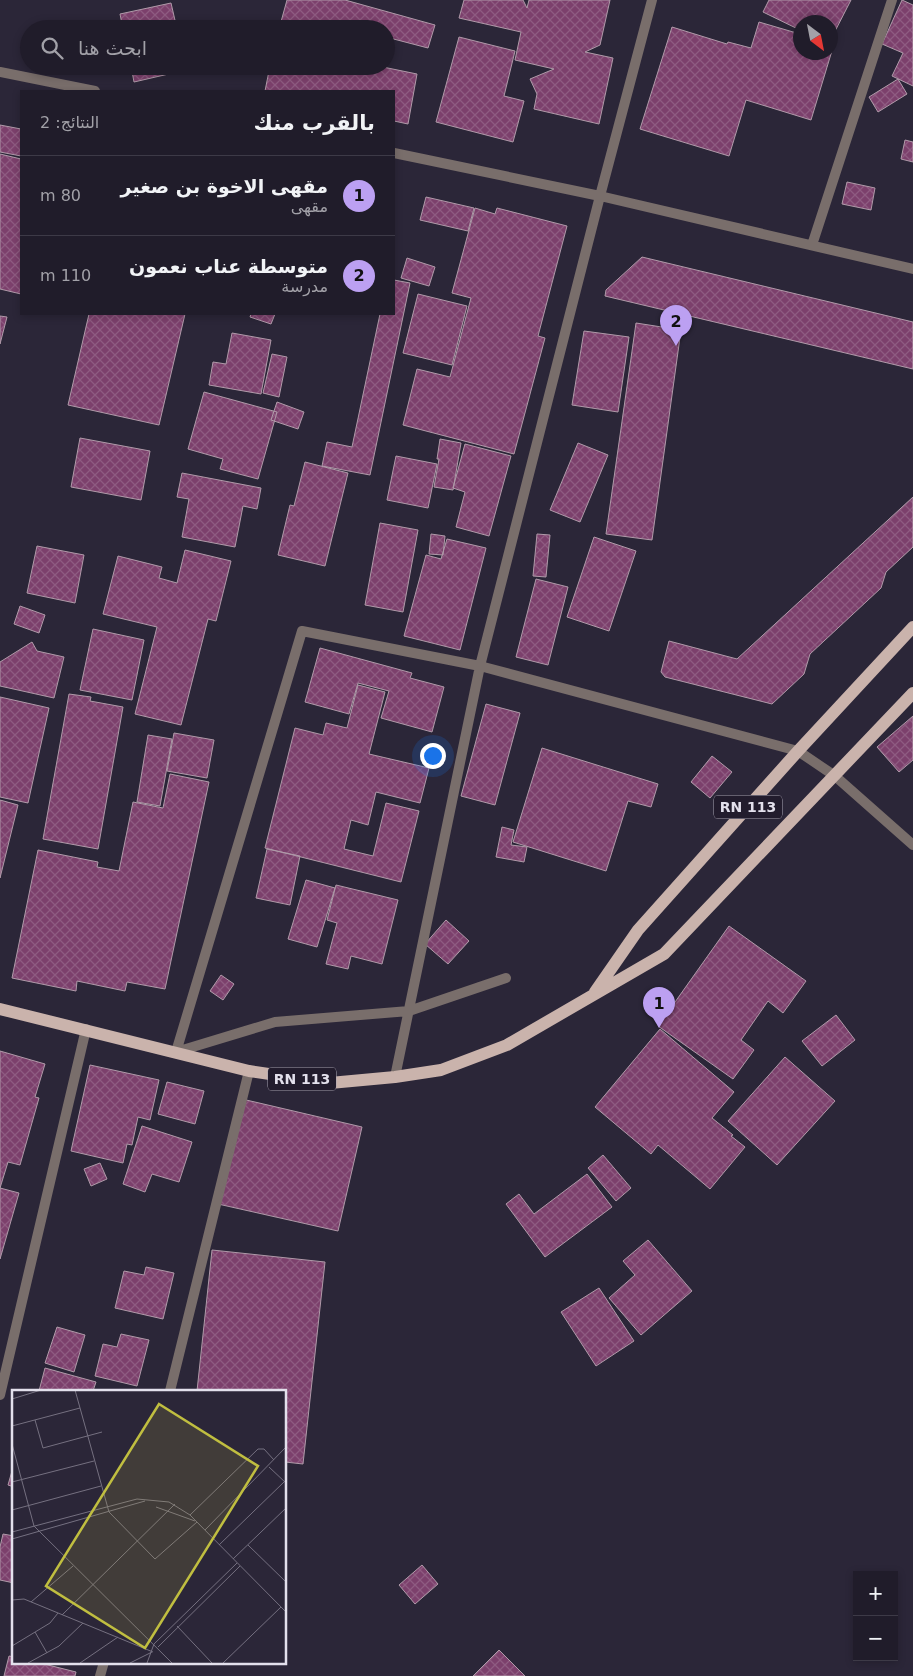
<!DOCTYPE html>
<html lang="ar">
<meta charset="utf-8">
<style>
:root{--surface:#201c2a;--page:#282532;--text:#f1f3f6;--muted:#a2a1a8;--line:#3d3a47;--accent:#bca0f2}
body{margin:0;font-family:"DejaVu Sans","Noto Sans Arabic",sans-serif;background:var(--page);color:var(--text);direction:rtl}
.controls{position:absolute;right:15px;bottom:15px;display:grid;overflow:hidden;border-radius:0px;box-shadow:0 2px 8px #0003}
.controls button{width:45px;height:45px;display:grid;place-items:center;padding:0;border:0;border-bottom:1px solid var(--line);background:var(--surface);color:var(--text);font:25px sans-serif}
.compass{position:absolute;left:793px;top:15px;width:45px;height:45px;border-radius:50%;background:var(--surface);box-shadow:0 2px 8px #0003;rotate:148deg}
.you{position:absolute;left:432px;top:755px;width:18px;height:18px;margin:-12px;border:4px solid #fff;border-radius:50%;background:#1a73e8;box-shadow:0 0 0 8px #1a73e833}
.badge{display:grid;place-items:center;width:32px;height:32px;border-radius:50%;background:var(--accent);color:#111;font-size:16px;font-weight:700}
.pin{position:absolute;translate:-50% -41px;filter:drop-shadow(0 1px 2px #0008)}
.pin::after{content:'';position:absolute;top:26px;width:18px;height:15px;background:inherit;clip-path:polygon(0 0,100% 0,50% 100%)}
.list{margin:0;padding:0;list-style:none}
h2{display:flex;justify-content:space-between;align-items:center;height:65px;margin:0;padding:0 20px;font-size:21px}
h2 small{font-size:16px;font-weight:400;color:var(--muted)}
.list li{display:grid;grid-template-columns:32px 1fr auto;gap:15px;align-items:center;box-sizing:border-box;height:80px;padding:0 20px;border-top:1px solid var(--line)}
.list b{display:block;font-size:19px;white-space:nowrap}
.list p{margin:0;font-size:16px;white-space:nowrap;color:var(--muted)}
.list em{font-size:16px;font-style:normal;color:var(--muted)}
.icon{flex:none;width:28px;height:28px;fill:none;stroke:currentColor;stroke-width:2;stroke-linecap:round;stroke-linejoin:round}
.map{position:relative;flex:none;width:913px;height:1676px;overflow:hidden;direction:ltr}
.search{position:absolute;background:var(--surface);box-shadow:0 2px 8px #0003;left:20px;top:20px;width:375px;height:55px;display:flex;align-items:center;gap:12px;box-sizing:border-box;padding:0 18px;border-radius:28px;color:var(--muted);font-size:19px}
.panel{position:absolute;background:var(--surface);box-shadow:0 2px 8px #0003;left:20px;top:90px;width:375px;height:225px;border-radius:0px;direction:rtl}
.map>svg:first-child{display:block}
</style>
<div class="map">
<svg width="913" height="1676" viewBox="0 0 913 1676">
<defs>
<pattern id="building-cross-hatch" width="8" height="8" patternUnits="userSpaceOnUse" patternTransform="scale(1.25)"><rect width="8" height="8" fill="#7c406c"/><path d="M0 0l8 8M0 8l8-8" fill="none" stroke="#8e5b81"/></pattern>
</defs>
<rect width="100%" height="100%" fill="#2b2638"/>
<path fill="url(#building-cross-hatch)" stroke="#b09aa9" d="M 287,0 L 345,0 L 435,25 L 428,48 L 386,37 L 386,29 L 279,29 Z
M 464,0 L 523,0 L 527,8 L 529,0 L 610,0 L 600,45 L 585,52 L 613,58 L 599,124 L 534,109 L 537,94 L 530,79 L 554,69 L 515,60 L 521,32 L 459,18 Z
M 769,0 L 851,0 L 830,41 L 830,22 L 800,22 L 800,30 L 763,12 Z
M 902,0 L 913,5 L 913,86 L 892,76 L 903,53 L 882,44 Z
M 171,3 L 177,29 L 123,29 L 120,14 Z
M 759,22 L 800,34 L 800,52 L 830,52 L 830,43 L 834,44 L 811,120 L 746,100 L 729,156 L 640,129 L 672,27 L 727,44 L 728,42 L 751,48 Z
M 459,37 L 515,51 L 504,96 L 524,101 L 513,142 L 436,122 Z
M 131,66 L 185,66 L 186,70 L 134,82 Z
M 270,66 L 378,66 L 417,74 L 408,124 L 394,121 L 394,91 L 265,91 Z
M 898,79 L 907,94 L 878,112 L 869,97 Z
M 0,125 L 21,129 L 21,156 L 0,152 Z
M 905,140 L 913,142 L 913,162 L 901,159 Z
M 0,154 L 21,159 L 21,294 L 0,289 Z
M 847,182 L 875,188 L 871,210 L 842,204 Z
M 426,197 L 474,208 L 468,231 L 420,220 Z
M 475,208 L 495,214 L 497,208 L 567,226 L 538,336 L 545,338 L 514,454 L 403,425 L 417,369 L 450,377 L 471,298 L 452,293 Z
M 642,257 L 913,322 L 913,369 L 605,296 L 606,290 Z
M 407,258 L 435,267 L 429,286 L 401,278 Z
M 394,280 L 410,283 L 370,475 L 322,466 L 327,442 L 352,447 L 380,314 L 394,314 Z
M 418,294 L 467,306 L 452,365 L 403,353 Z
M 89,314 L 185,314 L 159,425 L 68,405 Z
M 251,314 L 275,314 L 271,324 L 250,317 Z
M 0,316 L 7,317 L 0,344 Z
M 636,323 L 681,330 L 652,540 L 606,534 Z
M 584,331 L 629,337 L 618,412 L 572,405 Z
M 232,333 L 271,340 L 261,394 L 209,385 L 213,362 L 226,364 Z
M 272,354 L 287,357 L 279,397 L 263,393 Z
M 204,392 L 277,412 L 258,479 L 220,469 L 223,459 L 188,449 Z
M 277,402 L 304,412 L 298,429 L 271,420 Z
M 80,438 L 150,451 L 141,500 L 71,487 Z
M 440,439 L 461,443 L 453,490 L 434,487 L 439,459 L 437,459 Z
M 578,443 L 608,455 L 580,522 L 550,510 Z
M 465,444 L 511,456 L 489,536 L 456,527 L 465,492 L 453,488 Z
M 396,456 L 437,464 L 428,508 L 387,500 Z
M 305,462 L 348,473 L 325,566 L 278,555 L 290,505 L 294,506 Z
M 182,473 L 261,488 L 257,509 L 243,506 L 235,547 L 182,537 L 189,499 L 177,497 Z
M 913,497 L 913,547 L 886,572 L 881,588 L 810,654 L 804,674 L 772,704 L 665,677 L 661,672 L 669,641 L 737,659 Z
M 380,523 L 418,530 L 403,612 L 365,605 Z
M 431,534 L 445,536 L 443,555 L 429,554 Z
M 537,534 L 550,535 L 546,577 L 533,576 Z
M 594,537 L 636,551 L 609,631 L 567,617 Z
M 447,539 L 486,548 L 460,650 L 404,636 L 426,555 L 441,559 Z
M 37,546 L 84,555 L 75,603 L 27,593 Z
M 185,550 L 231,561 L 216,621 L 208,619 L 181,725 L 135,714 L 157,627 L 103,614 L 118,556 L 162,567 L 159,578 L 177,583 Z
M 536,579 L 568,587 L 548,665 L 516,657 Z
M 20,606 L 45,615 L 39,633 L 14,624 Z
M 93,629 L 144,640 L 132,700 L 80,690 Z
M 32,642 L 37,651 L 64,657 L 54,698 L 0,686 L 0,662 Z
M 320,648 L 412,673 L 410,678 L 444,687 L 432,732 L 381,718 L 389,691 L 358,683 L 349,714 L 305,702 Z
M 358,685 L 385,692 L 369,754 L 429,768 L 420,803 L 376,792 L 368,825 L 351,820 L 344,849 L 373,856 L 386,803 L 419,811 L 401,882 L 265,848 L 295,728 L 323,735 L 326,723 L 347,728 Z
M 69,694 L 91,697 L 90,701 L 123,707 L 98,849 L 43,839 Z
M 0,697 L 49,708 L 28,803 L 0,797 Z
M 486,704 L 520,713 L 495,805 L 461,796 Z
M 913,716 L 913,760 L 899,772 L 877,747 Z
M 174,733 L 214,740 L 207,778 L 167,771 Z
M 148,735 L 172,739 L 160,806 L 137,802 Z
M 542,748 L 658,784 L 651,807 L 628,801 L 606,871 L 513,842 Z
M 712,756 L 732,772 L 710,798 L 691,782 Z
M 170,774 L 209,782 L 165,989 L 127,982 L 125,991 L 77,981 L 76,991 L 12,978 L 38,850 L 98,862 L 97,867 L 119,871 L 133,802 L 163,808 Z
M 0,800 L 18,805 L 0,878 Z
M 502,827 L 514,830 L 511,845 L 527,847 L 524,862 L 496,857 Z
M 267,849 L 300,856 L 290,905 L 256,898 Z
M 306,880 L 335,888 L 317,947 L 288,939 Z
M 336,885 L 398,900 L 382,964 L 351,956 L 348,969 L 326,964 L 337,923 L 327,920 Z
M 446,920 L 469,941 L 448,964 L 425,944 Z
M 729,926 L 806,981 L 783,1013 L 768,1001 L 741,1040 L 754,1050 L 733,1079 L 658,1026 Z
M 221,975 L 234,984 L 223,1000 L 210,991 Z
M 836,1015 L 855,1040 L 822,1066 L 802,1041 Z
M 660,1029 L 734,1092 L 712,1118 L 733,1135 L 731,1136 L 745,1147 L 710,1189 L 658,1145 L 651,1154 L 595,1107 Z
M 0,1051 L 45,1064 L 35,1097 L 39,1098 L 20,1165 L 8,1162 L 0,1188 L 19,1193 L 0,1259 Z
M 785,1057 L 835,1101 L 777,1165 L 728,1121 Z
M 90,1065 L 159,1080 L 150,1120 L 138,1117 L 132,1145 L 127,1144 L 123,1163 L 71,1151 Z
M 167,1082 L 204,1091 L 195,1124 L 158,1114 Z
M 242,1099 L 362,1127 L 338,1231 L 218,1204 Z
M 142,1126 L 192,1142 L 179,1182 L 152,1174 L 145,1192 L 123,1184 Z
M 603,1155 L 631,1188 L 616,1201 L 588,1168 Z
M 100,1163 L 107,1179 L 91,1186 L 84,1169 Z
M 587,1174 L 612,1207 L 545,1257 L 506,1204 L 519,1194 L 534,1214 Z
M 648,1240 L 692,1291 L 641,1335 L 609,1298 L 635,1275 L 623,1261 Z
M 212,1250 L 325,1262 L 303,1464 L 285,1462 L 285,1391 L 197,1391 Z
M 146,1267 L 174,1273 L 163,1319 L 115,1308 L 124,1271 L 144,1275 Z
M 599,1288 L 634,1341 L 596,1366 L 561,1312 Z
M 57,1327 L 85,1335 L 74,1372 L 45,1363 Z
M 121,1334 L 149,1340 L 137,1386 L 95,1376 L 103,1344 L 117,1347 Z
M 45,1368 L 96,1382 L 93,1391 L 39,1391 Z
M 14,1464 L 14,1487 L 8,1485 Z
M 3,1534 L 14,1536 L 14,1583 L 0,1580 L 0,1547 Z
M 422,1565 L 438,1584 L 415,1604 L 399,1585 Z
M 499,1650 L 525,1676 L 473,1676 Z
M 9,1656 L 14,1657 L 14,1662 L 36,1662 L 76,1672 L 75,1676 L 4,1676 Z"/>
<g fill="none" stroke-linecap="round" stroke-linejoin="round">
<path stroke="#796e6b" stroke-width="10" d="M 0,72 L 95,91
M 394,153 L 600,196 L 913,269
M 812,245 L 892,0
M 176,1052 L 302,631 L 480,666 L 798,751 L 835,776 L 913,845
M 176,1052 L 275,1022 L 409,1011 L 506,978
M 395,1077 L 480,666 L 600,196 L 652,0
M 170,1391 L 249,1071
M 0,1395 L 86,1029
M 100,1676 L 104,1662"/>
<path stroke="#cab3ac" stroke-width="12" d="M 595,992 L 638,930 L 798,751 L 913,627
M 0,1009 L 249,1071 L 330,1083 L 395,1077 L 441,1070 L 507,1045 L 664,954 L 913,693"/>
</g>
<g text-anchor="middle" stroke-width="4" stroke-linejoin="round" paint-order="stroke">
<g fill="#221c2d" stroke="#a9a5b3" stroke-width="1">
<rect x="714" y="795.5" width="68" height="23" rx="4"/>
<rect x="268" y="1067.5" width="68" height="23" rx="4"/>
</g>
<g font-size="14" font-weight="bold" fill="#e3e0ec">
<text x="748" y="812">RN 113</text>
<text x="302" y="1084">RN 113</text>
</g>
</g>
<g transform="translate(12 1390)">
<rect width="274" height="274" fill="#2b2638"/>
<path fill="none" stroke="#757080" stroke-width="1" d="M 63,0 L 97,122 L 143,169 L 185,132M 0,9 L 29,0M 23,30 L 31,58 L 90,42M 0,36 L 68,18M 0,54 L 22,136 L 160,273M 257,77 L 274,93M 0,92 L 82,71M 144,117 L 183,131M 0,120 L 89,96M 178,125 L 246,59 L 252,59 L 262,70M 193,140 L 274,57M 0,142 L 125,109 L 157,112 L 178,125 L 274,222M 0,149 L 133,111M 207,155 L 272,92M 236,155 L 274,192M 221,169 L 274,118M 0,210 L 12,209 L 141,262M 19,212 L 61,176M 50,225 L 163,114M 165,236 L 200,273M 23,242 L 35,263M 0,256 L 38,233 L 46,223M 146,257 L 228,176M 16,273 L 47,256 L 71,233M 68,273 L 106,247M 118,273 L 140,262M 135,273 L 142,254 L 225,173M 211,273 L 269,217"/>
<path fill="#c0be40" fill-opacity="0.15" stroke="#c0be40" stroke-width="2.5" d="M 147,14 L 246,76 L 133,258 L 34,196 Z"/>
<rect width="274" height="274" fill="none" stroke="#e3e0ec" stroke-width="2.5"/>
</g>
</svg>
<div class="controls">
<button>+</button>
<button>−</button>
</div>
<svg class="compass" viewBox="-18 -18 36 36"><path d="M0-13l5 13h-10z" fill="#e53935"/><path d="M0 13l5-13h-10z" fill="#a2a1a8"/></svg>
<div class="you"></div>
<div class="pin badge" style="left:659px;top:1028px">1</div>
<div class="pin badge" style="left:676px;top:346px">2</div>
<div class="search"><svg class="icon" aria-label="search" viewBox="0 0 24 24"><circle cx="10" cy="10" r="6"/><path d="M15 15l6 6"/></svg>ابحث هنا</div>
<section class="panel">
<h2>بالقرب منك<small>النتائج: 2</small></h2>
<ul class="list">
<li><span class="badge">1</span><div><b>مقهی الاخوة بن صغير</b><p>مقهى</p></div><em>80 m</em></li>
<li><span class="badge">2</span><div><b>متوسطة عناب نعمون</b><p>مدرسة</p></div><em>110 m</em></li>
</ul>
</section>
</div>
